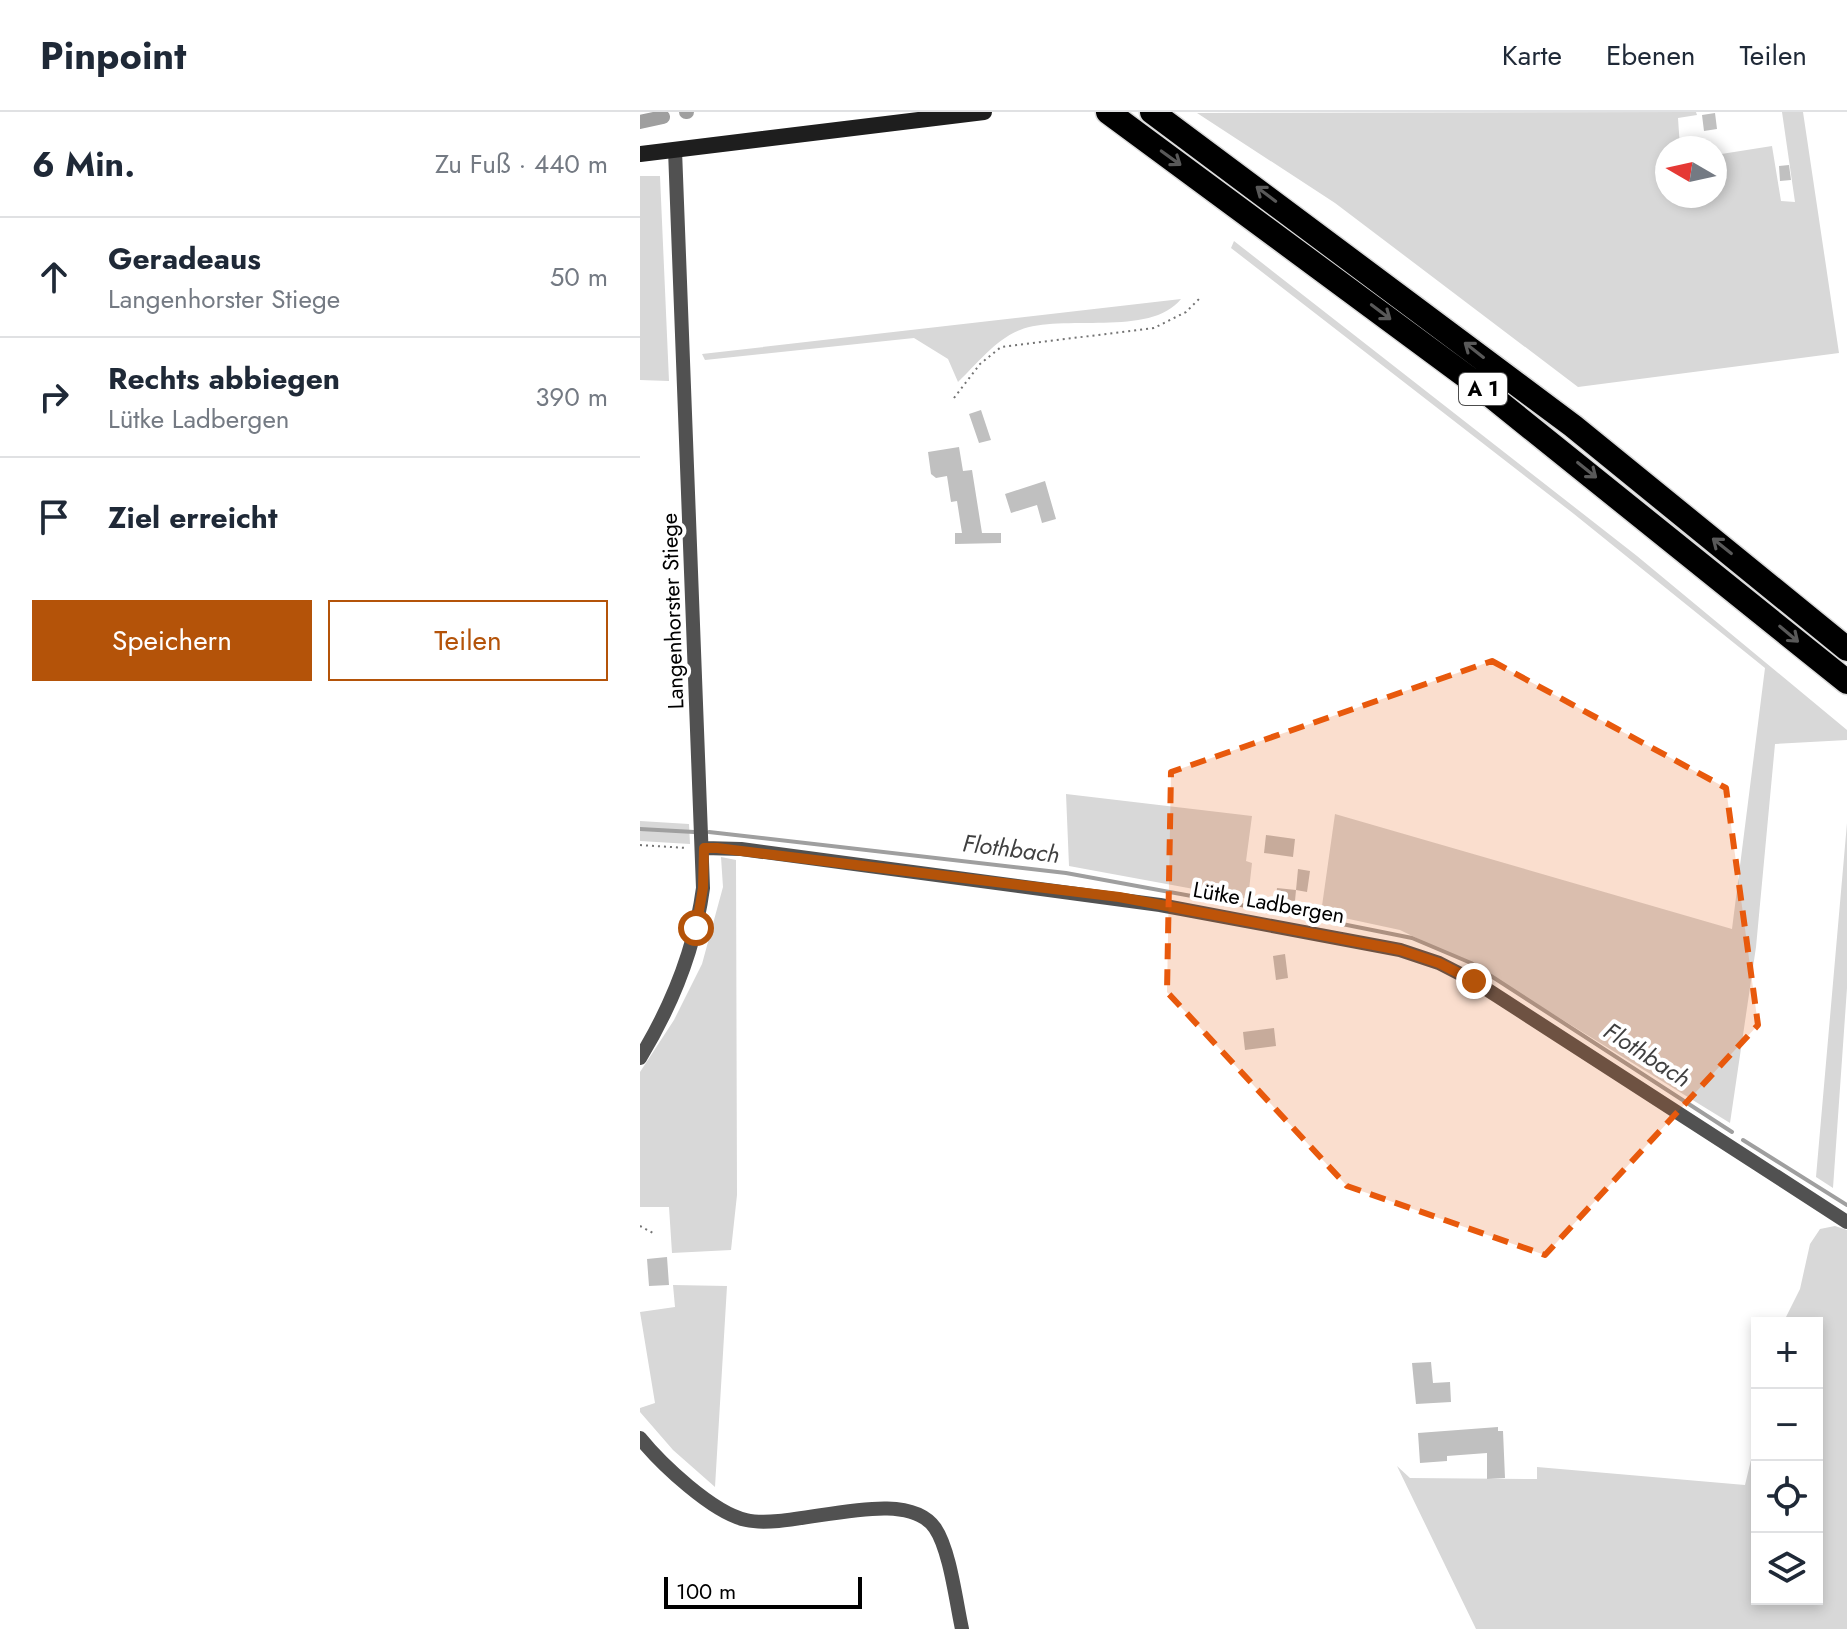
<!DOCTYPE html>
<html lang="de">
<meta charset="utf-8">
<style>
:root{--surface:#fff;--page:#f2f2f3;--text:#1f2937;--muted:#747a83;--line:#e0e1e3;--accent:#b45309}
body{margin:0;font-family:Jost,sans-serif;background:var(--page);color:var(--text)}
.controls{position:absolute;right:24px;bottom:24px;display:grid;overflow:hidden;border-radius:0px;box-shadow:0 4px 12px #0003}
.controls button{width:72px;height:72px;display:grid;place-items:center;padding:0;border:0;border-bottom:2px solid var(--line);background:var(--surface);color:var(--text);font:40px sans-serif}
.compass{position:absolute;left:1015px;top:24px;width:72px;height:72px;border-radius:50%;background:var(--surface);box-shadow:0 4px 12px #0003;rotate:279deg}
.scale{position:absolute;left:24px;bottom:20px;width:198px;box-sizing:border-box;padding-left:8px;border:4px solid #000;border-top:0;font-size:22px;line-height:28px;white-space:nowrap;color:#000;-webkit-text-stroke:6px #fff;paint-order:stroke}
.stop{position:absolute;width:24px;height:24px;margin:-18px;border:6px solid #b45309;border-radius:50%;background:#fff}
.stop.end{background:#b45309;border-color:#fff;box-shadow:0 2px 8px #0008}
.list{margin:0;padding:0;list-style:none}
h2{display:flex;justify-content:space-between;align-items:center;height:104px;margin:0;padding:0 32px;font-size:34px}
h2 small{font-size:26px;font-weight:400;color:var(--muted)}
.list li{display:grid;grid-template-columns:52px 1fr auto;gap:24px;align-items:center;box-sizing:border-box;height:120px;padding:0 32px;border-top:2px solid var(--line)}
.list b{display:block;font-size:30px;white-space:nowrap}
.list p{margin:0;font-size:26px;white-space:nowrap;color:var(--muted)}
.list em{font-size:26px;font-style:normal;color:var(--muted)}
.actions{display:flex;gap:16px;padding:24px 32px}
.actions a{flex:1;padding:18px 0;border:2px solid var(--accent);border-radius:0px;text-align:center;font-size:28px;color:var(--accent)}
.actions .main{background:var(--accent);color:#fff}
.icon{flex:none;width:44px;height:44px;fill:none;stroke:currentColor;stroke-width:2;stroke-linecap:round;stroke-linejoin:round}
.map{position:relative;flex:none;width:1207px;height:1517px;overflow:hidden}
header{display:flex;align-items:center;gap:48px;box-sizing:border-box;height:112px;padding:0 40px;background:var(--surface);border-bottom:2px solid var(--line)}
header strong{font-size:38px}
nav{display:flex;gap:44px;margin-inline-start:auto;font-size:28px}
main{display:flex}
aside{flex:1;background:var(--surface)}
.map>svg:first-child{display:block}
</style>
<header>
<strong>Pinpoint</strong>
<nav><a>Karte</a><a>Ebenen</a><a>Teilen</a></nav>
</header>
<main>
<aside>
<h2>6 Min.<small>Zu Fuß · 440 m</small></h2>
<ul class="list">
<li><svg class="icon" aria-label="ahead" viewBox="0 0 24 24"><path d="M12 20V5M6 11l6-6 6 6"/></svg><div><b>Geradeaus</b><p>Langenhorster Stiege</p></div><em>50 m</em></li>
<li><svg class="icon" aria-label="right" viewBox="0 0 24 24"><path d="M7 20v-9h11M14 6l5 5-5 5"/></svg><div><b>Rechts abbiegen</b><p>Lütke Ladbergen</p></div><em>390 m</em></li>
<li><svg class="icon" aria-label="arrive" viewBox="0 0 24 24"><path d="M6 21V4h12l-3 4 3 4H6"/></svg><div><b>Ziel erreicht</b></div></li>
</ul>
<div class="actions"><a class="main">Speichern</a><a>Teilen</a></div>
</aside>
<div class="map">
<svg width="1207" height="1517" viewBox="0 0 1207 1517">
<rect width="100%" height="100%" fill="#fff"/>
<path fill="#d8d8d8" d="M 1056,0 L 1057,3 L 1038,6 L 1040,36 L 1027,36 L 1027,84 L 1075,84 L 1075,43 L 1132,34 L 1141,89 L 1155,90 L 1142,0 L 1163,0 L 1199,241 L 938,275 L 695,91 L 557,1 Z
M 0,64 L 20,64 L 29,269 L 0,268 Z
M 594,129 L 997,444 L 1207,618 L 1207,628 L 1135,632 L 1116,835 L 1090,1011 L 840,857 L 760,818 L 681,801 L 695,702 L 1092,817 L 1125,556 L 934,402 L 591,136 Z
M 541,187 C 510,226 421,201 380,218 C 356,227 336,253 318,270 L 308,247 L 274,226 L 65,248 L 62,242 Z
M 426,682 L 612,704 L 606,749 L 612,751 L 608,787 L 429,754 Z
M 0,709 L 49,712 L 50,732 L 0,729 Z
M 1207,711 L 1207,876 L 1193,1076 L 1176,1065 Z
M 81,745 L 96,748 L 97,1083 L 91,1138 L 32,1141 L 29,1095 L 0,1095 L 0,960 L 34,908 L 62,852 L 83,775 Z
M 1195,1114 L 1207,1118 L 1207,1517 L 836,1517 L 757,1354 L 770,1366 L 897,1367 L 897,1355 L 1105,1373 L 1117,1323 L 1117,1487 L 1177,1487 L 1177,1211 L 1143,1211 L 1160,1177 L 1170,1132 L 1180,1117 Z
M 33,1173 L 87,1174 L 75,1375 L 33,1338 L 0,1300 L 0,1296 L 15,1291 L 0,1200 L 35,1195 Z"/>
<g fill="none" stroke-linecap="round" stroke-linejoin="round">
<path stroke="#9f9f9f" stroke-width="4" d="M 0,717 L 54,720
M 69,720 L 426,761 L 666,805
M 682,808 L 772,826 L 831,851 L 1092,1020
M 1103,1028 L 1207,1093"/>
<path stroke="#9f9f9f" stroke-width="14" d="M 46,0 L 47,0
M 0,10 L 23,5"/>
</g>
<path fill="#c0c0c0" d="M 1075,1 L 1077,17 L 1064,19 L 1062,3 Z
M 1149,53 L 1151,68 L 1140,69 L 1139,54 Z
M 341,298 L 351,328 L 339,331 L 329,302 Z
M 319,335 L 323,359 L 332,358 L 342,421 L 361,421 L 361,431 L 315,432 L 315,421 L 322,421 L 317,389 L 311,390 L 307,364 L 296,366 L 291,362 L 288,340 Z
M 405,369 L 416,407 L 402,411 L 397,393 L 371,401 L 365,382 Z
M 626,723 L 655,727 L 653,745 L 624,741 Z
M 658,757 L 670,759 L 667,780 L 656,778 L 655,789 L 636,786 L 637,776 L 656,778 Z
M 645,842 L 648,866 L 636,868 L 633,844 Z
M 634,916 L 636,934 L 605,938 L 603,920 Z
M 27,1145 L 29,1173 L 9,1174 L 7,1147 Z
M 791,1250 L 793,1271 L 810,1270 L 811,1290 L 776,1292 L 772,1251 Z
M 858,1315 L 858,1319 L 863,1319 L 865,1366 L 847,1367 L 847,1341 L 807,1344 L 807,1349 L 780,1351 L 778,1321 Z"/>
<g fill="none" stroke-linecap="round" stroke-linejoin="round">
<g stroke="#dbdbdb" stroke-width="27">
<path id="motorway" d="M 468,0 L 835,271 L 1207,570
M 512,0 L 933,314 L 1207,537"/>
</g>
<path stroke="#737373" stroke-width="2" stroke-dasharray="2 4" stroke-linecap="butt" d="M 314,286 L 340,252 L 361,235 L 514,216 L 546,200 L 560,186
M 0,733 L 47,736
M 0,1114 L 13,1121"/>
<path stroke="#515151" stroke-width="14" d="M 64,736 L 101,737 L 520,793 L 760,838 L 799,851 L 834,869 L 1207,1110
M 0,946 C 31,895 55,836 63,776 L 35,38
M 0,1326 C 21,1352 73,1401 106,1408 C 153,1419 264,1371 295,1416 C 310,1438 316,1490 322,1517"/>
<path stroke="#1e1e1e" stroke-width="16" d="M 0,42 L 344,0"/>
<use href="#motorway" stroke="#000" stroke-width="24"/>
</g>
<defs><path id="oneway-shaft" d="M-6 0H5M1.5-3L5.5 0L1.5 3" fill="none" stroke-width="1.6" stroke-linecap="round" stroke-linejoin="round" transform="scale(2)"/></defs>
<g stroke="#595959">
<use href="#oneway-shaft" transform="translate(531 46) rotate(36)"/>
<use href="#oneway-shaft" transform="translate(626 82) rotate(-143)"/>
<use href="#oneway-shaft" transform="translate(741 200) rotate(37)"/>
<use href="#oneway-shaft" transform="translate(834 238) rotate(-142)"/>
<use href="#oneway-shaft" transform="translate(947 358) rotate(39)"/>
<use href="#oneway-shaft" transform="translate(1082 434) rotate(-141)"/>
<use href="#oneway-shaft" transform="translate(1149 522) rotate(40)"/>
</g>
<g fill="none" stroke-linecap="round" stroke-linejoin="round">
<path stroke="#b45309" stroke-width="10" d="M 56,816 L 63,776 L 64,736 L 77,736 L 479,785 L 760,838 L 799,851 L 834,869"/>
</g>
<path fill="#e8590c" fill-opacity="0.2" stroke="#e8590c" stroke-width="6" stroke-dasharray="16 10" stroke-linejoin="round" d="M 852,549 L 1086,676 L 1118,913 L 905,1143 L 707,1074 L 527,880 L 531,660 Z"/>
<g text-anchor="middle" stroke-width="8" stroke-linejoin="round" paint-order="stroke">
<rect fill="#fff" stroke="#4c4c4c" stroke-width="2" x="819" y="261" width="48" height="32" rx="6"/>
<g font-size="20" font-weight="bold" fill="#000">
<text x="843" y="284">A 1</text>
</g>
<g font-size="22" fill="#000" stroke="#fff">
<text transform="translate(32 499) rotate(-92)" y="8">Langenhorster Stiege</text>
<text transform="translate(629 790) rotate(10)" y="8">Lütke Ladbergen</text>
</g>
<g font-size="24" font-style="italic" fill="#404040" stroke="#fff">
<text transform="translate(371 737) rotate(7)" y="8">Flothbach</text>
<text transform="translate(1007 943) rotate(33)" y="8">Flothbach</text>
</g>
</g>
</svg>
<div class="controls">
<button>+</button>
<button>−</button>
<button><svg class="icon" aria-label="locate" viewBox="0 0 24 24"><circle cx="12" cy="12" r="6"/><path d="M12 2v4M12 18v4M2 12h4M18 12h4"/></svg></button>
<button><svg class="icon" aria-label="layers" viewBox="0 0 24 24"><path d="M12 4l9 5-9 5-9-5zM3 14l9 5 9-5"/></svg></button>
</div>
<svg class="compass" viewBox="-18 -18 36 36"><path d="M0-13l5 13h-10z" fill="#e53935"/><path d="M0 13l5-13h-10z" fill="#747a83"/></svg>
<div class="scale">100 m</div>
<div class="stop" style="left:56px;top:816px"></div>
<div class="stop end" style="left:834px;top:869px"></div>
</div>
</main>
